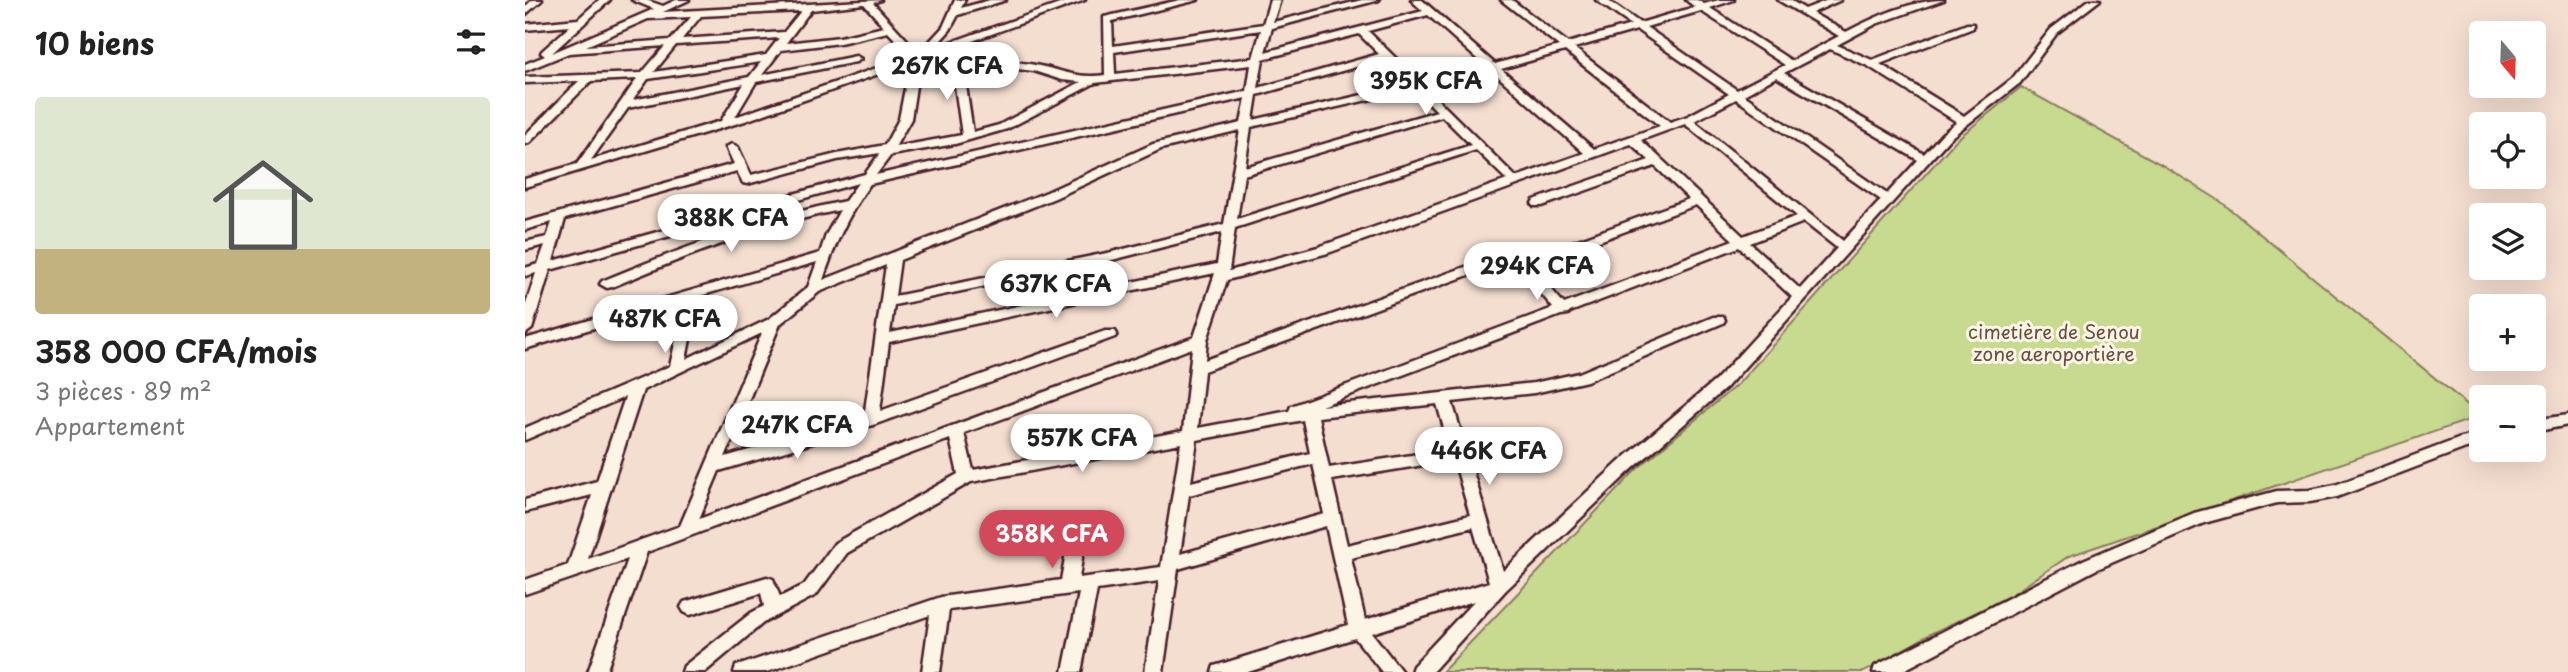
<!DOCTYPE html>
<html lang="fr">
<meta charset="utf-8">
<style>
body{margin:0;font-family:"Playpen Sans",sans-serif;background:#f2f2f2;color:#222;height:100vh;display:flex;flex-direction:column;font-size:26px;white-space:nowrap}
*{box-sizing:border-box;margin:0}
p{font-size:23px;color:#767676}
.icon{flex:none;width:38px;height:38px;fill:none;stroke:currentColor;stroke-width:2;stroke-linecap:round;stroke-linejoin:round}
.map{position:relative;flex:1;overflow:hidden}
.side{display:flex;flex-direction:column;background:#fff;width:525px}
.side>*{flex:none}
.needle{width:46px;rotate:161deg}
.tools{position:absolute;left:1944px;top:21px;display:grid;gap:14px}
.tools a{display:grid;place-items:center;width:77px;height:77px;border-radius:7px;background:#fff;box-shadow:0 7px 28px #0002;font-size:35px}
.price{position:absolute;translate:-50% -60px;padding:0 16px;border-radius:24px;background:#fff;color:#222;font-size:23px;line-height:46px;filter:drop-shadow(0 2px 4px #0008)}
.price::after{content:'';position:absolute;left:50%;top:42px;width:21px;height:16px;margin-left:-10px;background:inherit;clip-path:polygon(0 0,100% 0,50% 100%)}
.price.on{background:#d1495b;color:#fff}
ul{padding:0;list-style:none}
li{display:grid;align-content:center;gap:14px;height:371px;padding:0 35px}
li+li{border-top:2px solid #e0e0e0}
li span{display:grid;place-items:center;height:217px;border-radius:7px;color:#555}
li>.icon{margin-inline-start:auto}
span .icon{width:126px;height:126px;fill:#fffc;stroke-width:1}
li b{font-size:30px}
h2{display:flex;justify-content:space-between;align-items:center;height:84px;padding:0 35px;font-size:30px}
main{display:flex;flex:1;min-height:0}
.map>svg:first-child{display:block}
.green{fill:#c7da8f;stroke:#887c5d;stroke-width:2}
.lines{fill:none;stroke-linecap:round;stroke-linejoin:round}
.minor-casing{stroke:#4a1f2b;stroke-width:5}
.minor{fill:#fcf5e5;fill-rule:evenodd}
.labels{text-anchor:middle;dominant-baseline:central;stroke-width:6;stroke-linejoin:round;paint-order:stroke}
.park-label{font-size:19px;fill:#694e44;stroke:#fcf5e5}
</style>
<main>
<section class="side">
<h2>10 biens<svg class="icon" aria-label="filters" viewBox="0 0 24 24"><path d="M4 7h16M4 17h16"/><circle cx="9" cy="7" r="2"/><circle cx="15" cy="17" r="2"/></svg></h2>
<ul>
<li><span style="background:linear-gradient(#dfe7d0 70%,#c2b280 0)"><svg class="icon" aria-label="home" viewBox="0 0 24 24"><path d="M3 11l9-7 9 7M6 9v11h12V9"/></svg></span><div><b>358 000 CFA/mois</b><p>3 pièces · 89 m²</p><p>Appartement</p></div></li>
</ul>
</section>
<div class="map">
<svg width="2043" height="672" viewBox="0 0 2043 672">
<rect width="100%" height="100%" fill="#f4ded0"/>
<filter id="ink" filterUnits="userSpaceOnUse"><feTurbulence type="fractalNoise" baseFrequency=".0143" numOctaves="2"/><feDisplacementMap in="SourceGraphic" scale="14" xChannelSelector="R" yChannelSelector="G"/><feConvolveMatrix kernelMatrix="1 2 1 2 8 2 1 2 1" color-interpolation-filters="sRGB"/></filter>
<g filter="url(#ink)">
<path class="green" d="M1496 87 1639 166 1695 201 1956 416 1544 556 1480 599 1409 632 1339 672H917L1112 469 1214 383 1431 140Z"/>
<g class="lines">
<g class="minor-casing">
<path id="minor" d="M7 0H17L0 15V7Z
M74 0H85L27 53 129 9 107 0H121L138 6 151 0H164L138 12 356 0 348 3 394 53 418 27 430 0H440L436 8 465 0H481L433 15 425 30 409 48 546 0H560L406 56C441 61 476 58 510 65 537 70 550 79 580 75L579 17 655 0H673L587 21 588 46 738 24 745 0H755L748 22 837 0H854L747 28 740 52 898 11 886 0H897L970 64 1034 46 976 0H987L1043 43 1106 25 1071 0H1082L1115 23 1170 7 1161 0H1172L1179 4 1194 0H1209L1185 8 1267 61 1314 36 1253 0H1265L1280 9 1303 0H1316L1287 13 1321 32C1350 17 1386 0 1419 0L1351 24 1312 45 1347 60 1442 24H1448V28L1355 64 1439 116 1487 79 1526 29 1564 0H1575L1532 33 1495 83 1425 138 1201 388 1105 471 980 591 907 672H886L888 666 949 601 847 633 877 672H857L830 638 723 672H687L689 666 696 664 823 625 801 526 653 569 638 672H620L634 581 572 590 556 672H538L554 593 424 610 415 672H397L405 615 242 672H209L211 666 218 664 416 597 536 580 546 525 548 520 554 518 560 520 562 525 554 578 636 567 656 443 446 482 322 553 291 595 238 623 180 672H157L159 666 226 613 239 606 236 593 165 615 159 612 156 607 159 602 242 577 248 579 255 597 279 585 310 543 433 474 425 439 122 552 81 672H63L103 559 0 594V580L43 565 67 495 0 512V500L72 481 100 397 0 440V428L145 366 154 325 151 303 0 349V339L295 253 301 235 315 210C236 226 161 256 87 287L82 288 75 284 77 281C157 248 236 218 320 201L333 183 25 270 7 329 0 334V307L11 273 0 276V268L13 264 20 245 0 250V242L22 237 27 222 0 230V222L209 164 201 147 207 144 213 147 226 175 312 154 360 145 374 119 385 63 220 121 0 187V179L52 164 112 79 66 81 4 143 0 144V135L54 81 0 83V77L117 73 140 46 44 53 0 71V64L20 56 16 53 17 51 45 26 0 30V24L53 19ZM339 4 359 27 315 37 261 43 286 10ZM276 11 259 32 157 39 176 16ZM1176 11 1260 65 1212 90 1121 27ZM903 15 961 67 895 82 843 31ZM166 17 146 40 61 46 123 19ZM736 30 728 58 590 74 589 52ZM1112 30 1204 94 1163 116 1145 122 1049 48ZM363 32 386 56 210 117 231 82 331 62 336 59 331 56 237 75 256 50 315 43ZM834 34 854 54 733 88 738 59ZM254 38 241 55 129 72 151 45ZM1305 49 1343 66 1432 122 1417 134 1399 154 1259 73ZM1040 51 1135 126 1069 149 976 69ZM859 59 885 84 728 120 732 95ZM395 60 427 65 437 135 370 147 386 119ZM236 62 224 77 108 100 123 79ZM459 65 509 71 537 80 556 82 474 125 448 132 438 66ZM726 65 722 91 351 175 366 155 430 144 482 129 570 83ZM967 71 1059 153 991 177 900 87ZM1251 77 1393 160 1362 194 1219 95ZM219 84 196 121 66 160 103 108ZM890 89 912 111 720 167 726 127ZM721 98 716 123 628 144 522 192 298 280C310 244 322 216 345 184ZM1211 99 1356 200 1318 241 1169 121ZM917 116 946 145 712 219 719 175ZM1160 124 1272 216 1218 236 1116 140ZM715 130 699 224 587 252 370 296 375 260 530 198 636 149ZM1106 144 1124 160 1009 200 1007 203 1009 206H1017L1130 166 1164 199 1001 259 995 251H985L680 360 682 340 702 280 803 253ZM951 150 982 180 793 247 704 271 710 228ZM355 153 340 174 28 261 40 219 212 171 218 183 222 184 312 160ZM1171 205 1208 240 1039 304 1007 266ZM1279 222 1312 248 1275 289 1225 243ZM697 232 692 264 365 333 369 305 587 260ZM1214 247 1267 297 1191 380 1093 463 978 571 927 402 1009 393 1062 381 1198 323 1200 320 1198 317H1188L1054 373 1009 383 796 406 1036 315 1043 314 1045 312ZM988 259 1028 308 766 406 764 411 673 428 679 371ZM292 262 283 287 244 319 161 359 168 325 164 299ZM361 265 339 417 200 457 255 324 294 292ZM690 273 669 337 174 519 194 471 351 424 590 337 592 334 590 331H580L355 411 364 342ZM237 333 155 526 63 559 118 390ZM667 348 658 431 448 470 439 433ZM912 404 925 449 804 468 793 417ZM778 420 785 453 666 482 672 440ZM929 460 945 515 822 545 807 480ZM788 464 799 514 655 554 664 495ZM948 527 964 582 840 620 826 558Z
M2043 415V425L2009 432V420Z
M1956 433V445L1941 448 1812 497 1785 502 1752 503 1679 523 1570 570 1375 672H1348L1350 666 1558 560 1669 513 1752 491 1785 490 1810 485 1933 439Z"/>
</g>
<use href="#minor" class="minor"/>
</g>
</g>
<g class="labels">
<g class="park-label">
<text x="1529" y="331">cimetière de Senou<tspan x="1529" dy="22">zone aeroportière</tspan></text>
</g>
</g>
</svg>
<div class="tools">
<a><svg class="needle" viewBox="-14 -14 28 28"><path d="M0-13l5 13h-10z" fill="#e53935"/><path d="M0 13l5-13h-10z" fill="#767676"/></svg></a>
<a><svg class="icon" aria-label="locate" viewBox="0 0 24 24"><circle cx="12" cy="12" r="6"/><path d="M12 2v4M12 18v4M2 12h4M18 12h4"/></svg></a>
<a><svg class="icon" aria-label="layers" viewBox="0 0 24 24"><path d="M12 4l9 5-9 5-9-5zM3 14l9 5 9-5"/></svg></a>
<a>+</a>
<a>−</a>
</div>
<b class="price" style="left:422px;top:102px">267K CFA</b>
<b class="price" style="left:901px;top:117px">395K CFA</b>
<b class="price" style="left:206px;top:254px">388K CFA</b>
<b class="price" style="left:1012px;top:302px">294K CFA</b>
<b class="price" style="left:531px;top:320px">637K CFA</b>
<b class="price" style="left:140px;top:355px">487K CFA</b>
<b class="price" style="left:272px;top:461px">247K CFA</b>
<b class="price" style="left:557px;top:474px">557K CFA</b>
<b class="price" style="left:964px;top:487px">446K CFA</b>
<b class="price on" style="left:527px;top:570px">358K CFA</b>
</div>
</main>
